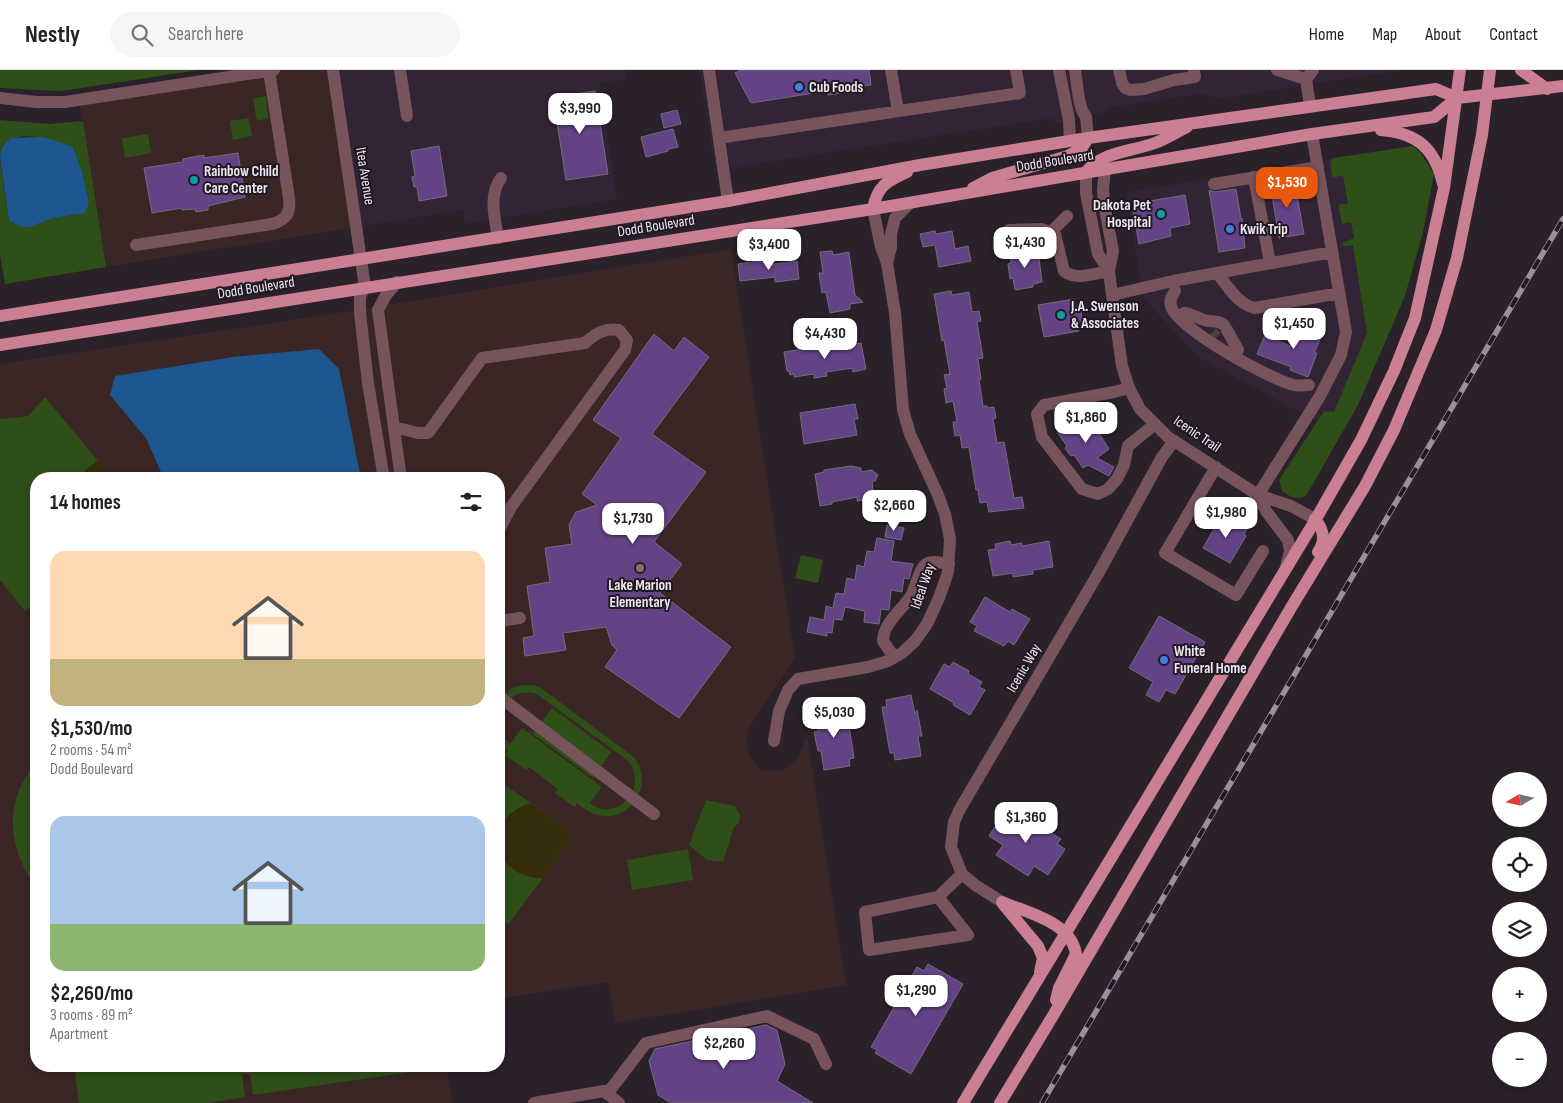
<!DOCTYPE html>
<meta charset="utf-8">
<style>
body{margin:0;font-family:"Sofia Sans Condensed",sans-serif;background:#f6f6f6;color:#222;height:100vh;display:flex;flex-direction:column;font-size:19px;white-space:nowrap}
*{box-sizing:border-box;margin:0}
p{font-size:16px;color:#767676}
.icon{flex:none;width:28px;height:28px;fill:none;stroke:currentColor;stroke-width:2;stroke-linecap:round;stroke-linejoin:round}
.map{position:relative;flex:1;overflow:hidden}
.drawer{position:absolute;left:30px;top:402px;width:475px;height:600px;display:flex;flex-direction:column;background:#fff;border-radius:20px;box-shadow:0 2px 8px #0003}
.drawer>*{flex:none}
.needle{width:32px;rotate:261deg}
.fabs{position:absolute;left:1492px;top:702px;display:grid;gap:10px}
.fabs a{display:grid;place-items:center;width:55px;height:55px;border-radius:50%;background:#fff;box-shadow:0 2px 8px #0003;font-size:25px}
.price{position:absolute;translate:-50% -42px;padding:0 11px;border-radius:10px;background:#fff;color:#222;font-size:16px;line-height:32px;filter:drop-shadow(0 1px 2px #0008)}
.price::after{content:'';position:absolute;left:50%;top:30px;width:15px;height:11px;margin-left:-8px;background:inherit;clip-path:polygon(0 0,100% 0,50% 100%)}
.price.selected{background:#ea580c;color:#fff}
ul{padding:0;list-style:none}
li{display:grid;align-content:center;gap:10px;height:265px;padding:0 20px}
li span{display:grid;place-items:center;height:155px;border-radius:15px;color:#555}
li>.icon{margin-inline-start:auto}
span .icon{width:90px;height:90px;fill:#fffc;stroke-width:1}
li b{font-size:21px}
h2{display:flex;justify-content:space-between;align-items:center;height:60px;padding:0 20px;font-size:21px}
header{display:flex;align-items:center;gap:30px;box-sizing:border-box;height:70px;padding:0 25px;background:#fff;border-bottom:1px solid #e0e0e0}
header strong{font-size:24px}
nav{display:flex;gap:28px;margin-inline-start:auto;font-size:18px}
.search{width:350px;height:45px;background:#f6f6f6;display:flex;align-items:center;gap:12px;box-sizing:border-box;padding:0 18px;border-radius:28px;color:#767676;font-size:19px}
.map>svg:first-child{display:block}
.built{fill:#322434}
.education{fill:#3a2625}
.green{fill:#2f4f19}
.sand{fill:#342c0a}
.water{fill:#1e578f}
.building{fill:#634385;stroke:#736d7b}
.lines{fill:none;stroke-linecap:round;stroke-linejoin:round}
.minor-tunnel{stroke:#473f48;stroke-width:12;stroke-dasharray:12 6;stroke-linecap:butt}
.minor{stroke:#77535c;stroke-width:12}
.major{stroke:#ca8092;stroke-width:12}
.rail-casing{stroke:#9a929b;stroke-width:5.5}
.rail{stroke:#201822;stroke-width:4;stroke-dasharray:11;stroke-linecap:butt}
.shop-dot{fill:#3f7fe0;stroke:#201822;stroke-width:2}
.culture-dot{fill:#0f9aa8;stroke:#201822;stroke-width:2}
.education-dot{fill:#8d6e63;stroke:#201822;stroke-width:2}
.labels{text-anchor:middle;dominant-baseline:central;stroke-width:4;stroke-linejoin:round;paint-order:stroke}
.poi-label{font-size:15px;font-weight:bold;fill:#eee7ef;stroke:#201822;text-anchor:start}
.street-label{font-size:15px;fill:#eee7ef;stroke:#201822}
</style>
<header>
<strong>Nestly</strong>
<div class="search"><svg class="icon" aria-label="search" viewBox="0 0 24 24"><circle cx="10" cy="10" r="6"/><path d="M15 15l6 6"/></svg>Search here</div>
<nav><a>Home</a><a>Map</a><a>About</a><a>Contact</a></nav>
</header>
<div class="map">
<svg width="1563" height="1033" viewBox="0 0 1563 1033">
<rect width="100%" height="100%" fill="#2a212b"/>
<path class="built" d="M333 0H626L627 9 599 13 617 129 465 154 463 140 357 157Z
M699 0H1402L1223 28 1198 24 1186 26 1106 38 1105 42 1057 53 1052 48 754 94 716 102Z
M1348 87 1373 263 1333 360 1198 287 1144 229 1126 122Z"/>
<path class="education" d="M274 0H333L357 157 106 197 79 30Z
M731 179 795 588 751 654 746 670 750 687 762 701H780L797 690 807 665 846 915 615 953 608 912 499 929V409H36V996H447L453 1033H0V294L325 245Z"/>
<path class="green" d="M0 0H198L62 21 0 18Z
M266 26 268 48 257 51 253 28Z
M249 48 252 66 233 70 230 51Z
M0 50 49 54 83 51 106 197 5 214 0 185V90L9 151 30 157 53 148 84 143 89 133 82 101 73 77C59 72 29 62 15 68 10 70 6 74 2 77L0 87Z
M148 64 151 83 125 88 122 68Z
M1413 76 1419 81 1434 104 1423 162 1405 226 1358 335 1306 426C1295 430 1291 427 1282 421L1279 410 1324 341 1334 342 1367 263 1353 175 1344 176 1342 173 1354 168 1351 152 1342 154 1338 135 1348 133 1343 106 1332 107 1330 90 1333 88Z
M45 327 113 409H36V531L25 541 0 510V349L28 346Z
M801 485 823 490 818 513 795 508Z
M524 615H534L541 618 635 688C654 714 631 754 597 745 590 743 583 738 577 733L575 737 555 723 558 719 529 697 526 700 505 685 508 681 499 673V652L503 666 510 674 522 658 602 717 590 733C616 754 651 716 627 690L537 624C518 618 501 631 499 650V629L514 617Z
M552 638 611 682 593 708 533 664Z
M36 693V815C30 809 25 801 22 793 6 758 11 722 36 693Z
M499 711 569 759 571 770 508 855 499 847Z
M706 730 735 736 740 745 739 753 734 757 723 792 707 790 689 775Z
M688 779 693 810 632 820 627 790Z
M74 996H453L253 1025 250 1004H242L245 1027 208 1033H79Z"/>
<path class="sand" d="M98 390 113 409H75Z
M530 733 569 759 571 770 543 808C492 809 481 749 530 733Z"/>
<path class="water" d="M40 67 51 69 73 77 82 101 89 133 85 143 53 148 30 157H23L9 151 0 87 2 77 11 68Z
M319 279 339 299 361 409H164L146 368 110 325 115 306 233 287Z"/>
<path class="building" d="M741 0H869L871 15 847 18 848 22 828 25 827 21 751 33 735 3Z
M595 21 608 104 566 110 553 27Z
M677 40 681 54 664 58 661 44Z
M673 59 678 77 668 79V81L646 87 641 67Z
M439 76 447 126 419 131 417 117H414L412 107 415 106 411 81Z
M238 83 245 127 208 136V140L196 142 195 139 182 140V138L152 143 144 98 183 92V89L204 85V88Z
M1294 109 1304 164 1279 168 1270 113Z
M1236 119 1241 149 1242 148 1245 178 1219 182 1209 120 1215 122Z
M1185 125 1190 154 1170 158 1171 166 1139 174 1132 134Z
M935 161 936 164 952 161 955 179 968 176 971 191 939 197 935 175 923 177 920 164Z
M1028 180V182L1038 180 1042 212 1033 214V217L1015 220 1013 208 1010 209 1008 194 1011 193 1010 182Z
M832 181 833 185 849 182 855 225 863 232 850 234V239L830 243 826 222 822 223 819 203H823L820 182Z
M767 190 768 195 797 191 799 209 775 212V207L740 211 738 194Z
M951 221 952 225 969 222 972 242 979 241 981 251 977 252 983 288 978 289 981 309H979L983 336H987V338L994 337 996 348 993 349 997 373 1004 372 1014 428 1022 427 1024 438 989 442 987 432 980 433 978 420H976L969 377 962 378 960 365 955 366 953 352H957L953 331 946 333 944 319 947 318 944 305 950 304 944 270 942 271 934 224Z
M1074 229 1076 239 1080 238 1083 251 1078 252 1079 261 1044 267 1038 235Z
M1299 253 1323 263 1314 283H1317L1308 307 1290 300 1291 297 1257 284 1265 265 1290 276Z
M654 264 674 281 684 267 709 287 652 364 706 402 654 472 682 494 660 523 731 577 679 648 605 597 617 580 612 575 606 557 563 563 566 580 525 586 523 568 534 566 527 516 550 512 545 478 572 474 569 455 572 449 576 442 597 435 582 424 621 368 593 350Z
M842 273V277L861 273 866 299 853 302 852 298 826 302 827 306 814 308V304L794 307V304L790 305 789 301H787L784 282Z
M855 334 858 349H854L857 365 804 374 800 343Z
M1083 344 1089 353 1092 352 1109 379 1097 388 1114 397 1109 406 1088 395 1083 398 1074 385 1071 386 1065 378 1067 376 1057 362Z
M851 396 861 398V402L872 400 878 405 875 411 872 412 874 428 857 431V427L832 432V434L820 436 815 404 824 402V400Z
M1224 446 1247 459 1244 465 1246 466 1230 493 1203 478 1219 450 1221 452Z
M887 455 904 458 901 470 885 467Z
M877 468 894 471 891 491 913 494 909 509 904 508 902 522 891 520 889 540 881 539 879 554 864 552 865 541 845 537 842 550 834 549 832 563 827 562V566L807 562 810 547 824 550 826 536 833 538 836 523 844 524 847 508 855 510 857 495 864 497 867 481 874 482Z
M1010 471 1011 475 1022 473V476L1049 471 1053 497 1033 500V504L1013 507V503L993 506 988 480 996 479 995 474Z
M985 527 1010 542 1012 539 1030 549 1014 575 1008 571 1004 576 974 561 977 556 970 552Z
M1159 546 1205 572 1175 624 1166 620 1159 632 1146 625 1153 612 1129 598Z
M953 592 969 601 968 604 982 612 979 617 985 620 970 645 953 635 954 633 930 619 944 594 950 597Z
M911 625 915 644 917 640 922 666H918L921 686 895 690 894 683H890L882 637H887L886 630Z
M841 637V644L847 643 854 688 849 689 850 696 824 700 821 681H818L814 662 818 661 815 642Z
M1015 740 1061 769 1057 774 1065 779 1048 805 1034 796 1028 806 996 785 1003 775 989 766 1005 741 1012 745Z
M928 894 963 914 911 1004 875 983 877 980 871 977 917 897 924 901Z
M766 955 777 960 785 994 777 1011 813 1033H671L658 1025 649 991 655 979Z"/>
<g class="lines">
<path class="minor-tunnel" d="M1212 263 1217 267"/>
<path class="minor" d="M333 0 365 217 360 226V243L368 313 384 409
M400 0 407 46
M709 0 728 131
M891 0 898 41
M1059 0 1069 50 1070 71
M1075 0 1079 29 1082 40 1086 47 1088 68
M1119 0 1122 13 1125 18 1130 20 1144 19 1174 10 1195 7 1194 0
M1277 0 1306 9
M0 28 36 32H65L274 0
M1310 36 1306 9 1313 0
M719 68 1020 23 1016 0
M1105 99 1103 119 1104 134 1113 181 1109 201 1112 225 1122 296 1129 318 1140 339 1168 367 1258 425 1291 436 1315 449
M1086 102V123L1098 184 1109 201
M1254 107 1270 193
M1214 114 1318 97
M1009 160 1042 159 1055 164 1064 201C1075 211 1096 203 1109 201
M1051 162 1067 146
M498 168C495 148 488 126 501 108
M136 175 272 154C286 150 291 143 289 128L269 1
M887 193 891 177V164L895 148 910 133
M1217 203C1227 215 1238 235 1255 238L1339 223
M397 212 386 225 378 240 400 402V409
M1175 221C1172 226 1169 230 1171 236 1176 258 1271 310 1294 315 1298 316 1304 315 1309 315
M1112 225 1173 211 1332 182
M1184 243C1191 244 1196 247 1204 250 1211 253 1217 249 1224 255
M1227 260 1238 280
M1129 318 1114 322 1044 335 1037 344 1042 367 1082 419 1098 424 1108 419 1117 409 1124 395 1128 376 1155 354
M394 357 418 363H428L482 288 585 273C596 263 604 258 619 260L627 270 625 280 511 437 499 460
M1216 397 1165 483 1236 525 1263 481
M1258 425 1320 326 1341 285 1346 262 1312 64
M1258 425 1266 441 1288 470 1290 481 1286 497
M499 551 520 548
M894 587 883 571C883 553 902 540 911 526 915 518 920 498 926 494 932 490 941 493 949 494
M499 628H501L654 744
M774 671 779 641 788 620 798 609 868 597 888 591 902 583 915 571 927 554 939 528 948 502 950 469 945 444 938 425 910 364 903 340 895 243 887 193 881 177 873 139
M938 827 968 865 869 880 865 842 938 827 962 804
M1002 832 975 815 962 804 951 777 954 752 960 739 1099 502 1162 387 1174 371
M607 1024 646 973 767 946 814 969 826 994
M534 1033 604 1021 619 1033"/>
<path class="major" d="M1521 0 1547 19
M1381 60C1417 63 1435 78 1443 114
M1086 102C1103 81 1131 82 1155 73 1166 69 1176 62 1187 57
M973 118 992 108 1068 86 1082 78 1088 68
M873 139C877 116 887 111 907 102
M0 246 728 131 920 95 1088 68 1436 19 1457 28 1563 16
M0 275 873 139 1312 64 1434 47 1457 28
M1315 449C1324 460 1326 470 1318 482
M1002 832C1028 843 1071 852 1076 884L1059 918 1056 930
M1003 834 1038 876 1043 888 1040 902
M963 1033 1313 454 1361 370 1394 301 1415 248 1444 118 1460 0
M1000 1033 1051 949 1292 536 1365 416 1394 360 1436 260 1457 188 1482 65 1490 0"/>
<g class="rail-casing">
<path id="rail" d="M1042 1033 1563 149"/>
</g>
<use href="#rail" class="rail"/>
</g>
<g class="shop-dot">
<circle cx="799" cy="17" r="5"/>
<circle cx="1230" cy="159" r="5"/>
<circle cx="1164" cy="590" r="5"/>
</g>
<g class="culture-dot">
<circle cx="194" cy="110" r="5"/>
<circle cx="1161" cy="144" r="5"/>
<circle cx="1061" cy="245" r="5"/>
</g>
<circle class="education-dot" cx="640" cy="498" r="5"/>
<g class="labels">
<g class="poi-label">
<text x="809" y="17">Cub Foods</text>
<text x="204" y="101">Rainbow Child<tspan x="204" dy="17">Care Center</tspan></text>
<text x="1151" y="135" text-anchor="end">Dakota Pet<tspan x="1151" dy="17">Hospital</tspan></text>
<text x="1240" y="159">Kwik Trip</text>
<text x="1071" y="236">J.A. Swenson<tspan x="1071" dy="17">&amp; Associates</tspan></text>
<text x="640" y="515" text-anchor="middle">Lake Marion<tspan x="640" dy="17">Elementary</tspan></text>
<text x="1174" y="581">White<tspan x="1174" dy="17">Funeral Home</tspan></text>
</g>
<g class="street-label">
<text transform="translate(1055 91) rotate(-9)">Dodd Boulevard</text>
<text transform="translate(365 106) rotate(81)">Itea Avenue</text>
<text transform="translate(656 156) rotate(-9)">Dodd Boulevard</text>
<text transform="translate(256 218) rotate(-9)">Dodd Boulevard</text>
<text transform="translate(1197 364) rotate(34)">Icenic Trail</text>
<text transform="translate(923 516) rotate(-71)">Ideal Way</text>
<text transform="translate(1024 598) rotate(-60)">Icenic Way</text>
</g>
</g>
</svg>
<div class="fabs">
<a><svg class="needle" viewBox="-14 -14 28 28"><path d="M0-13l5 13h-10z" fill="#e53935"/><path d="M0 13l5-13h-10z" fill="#767676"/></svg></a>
<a><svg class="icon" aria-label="locate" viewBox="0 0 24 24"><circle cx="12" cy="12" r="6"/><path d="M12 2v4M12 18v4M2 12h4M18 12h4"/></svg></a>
<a><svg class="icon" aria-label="layers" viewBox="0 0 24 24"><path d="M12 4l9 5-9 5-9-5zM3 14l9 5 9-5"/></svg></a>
<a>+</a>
<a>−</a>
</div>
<b class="price" style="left:580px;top:65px">$3,990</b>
<b class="price selected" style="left:1287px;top:139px">$1,530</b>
<b class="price" style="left:1025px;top:199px">$1,430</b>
<b class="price" style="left:769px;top:201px">$3,400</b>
<b class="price" style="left:1294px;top:280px">$1,450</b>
<b class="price" style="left:825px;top:290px">$4,430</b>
<b class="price" style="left:1086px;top:374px">$1,860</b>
<b class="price" style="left:894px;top:462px">$2,660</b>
<b class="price" style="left:1226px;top:469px">$1,980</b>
<b class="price" style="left:633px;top:475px">$1,730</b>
<b class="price" style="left:834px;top:669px">$5,030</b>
<b class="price" style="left:1026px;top:774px">$1,360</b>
<b class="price" style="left:916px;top:947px">$1,290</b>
<b class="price" style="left:724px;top:1000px">$2,260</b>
<section class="drawer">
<h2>14 homes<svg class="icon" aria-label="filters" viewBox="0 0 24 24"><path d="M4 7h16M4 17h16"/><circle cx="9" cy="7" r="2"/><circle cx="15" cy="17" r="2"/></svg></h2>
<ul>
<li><span style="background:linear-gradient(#ffd9b3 70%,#c2b280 0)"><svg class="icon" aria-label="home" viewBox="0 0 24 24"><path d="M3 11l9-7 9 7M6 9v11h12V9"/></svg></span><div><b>$1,530/mo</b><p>2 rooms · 54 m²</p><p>Dodd Boulevard</p></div></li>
<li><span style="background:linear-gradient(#a9c7e8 70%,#8fb573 0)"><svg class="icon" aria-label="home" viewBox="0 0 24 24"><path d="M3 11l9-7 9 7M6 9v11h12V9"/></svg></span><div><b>$2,260/mo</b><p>3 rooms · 89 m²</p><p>Apartment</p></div></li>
</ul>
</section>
</div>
